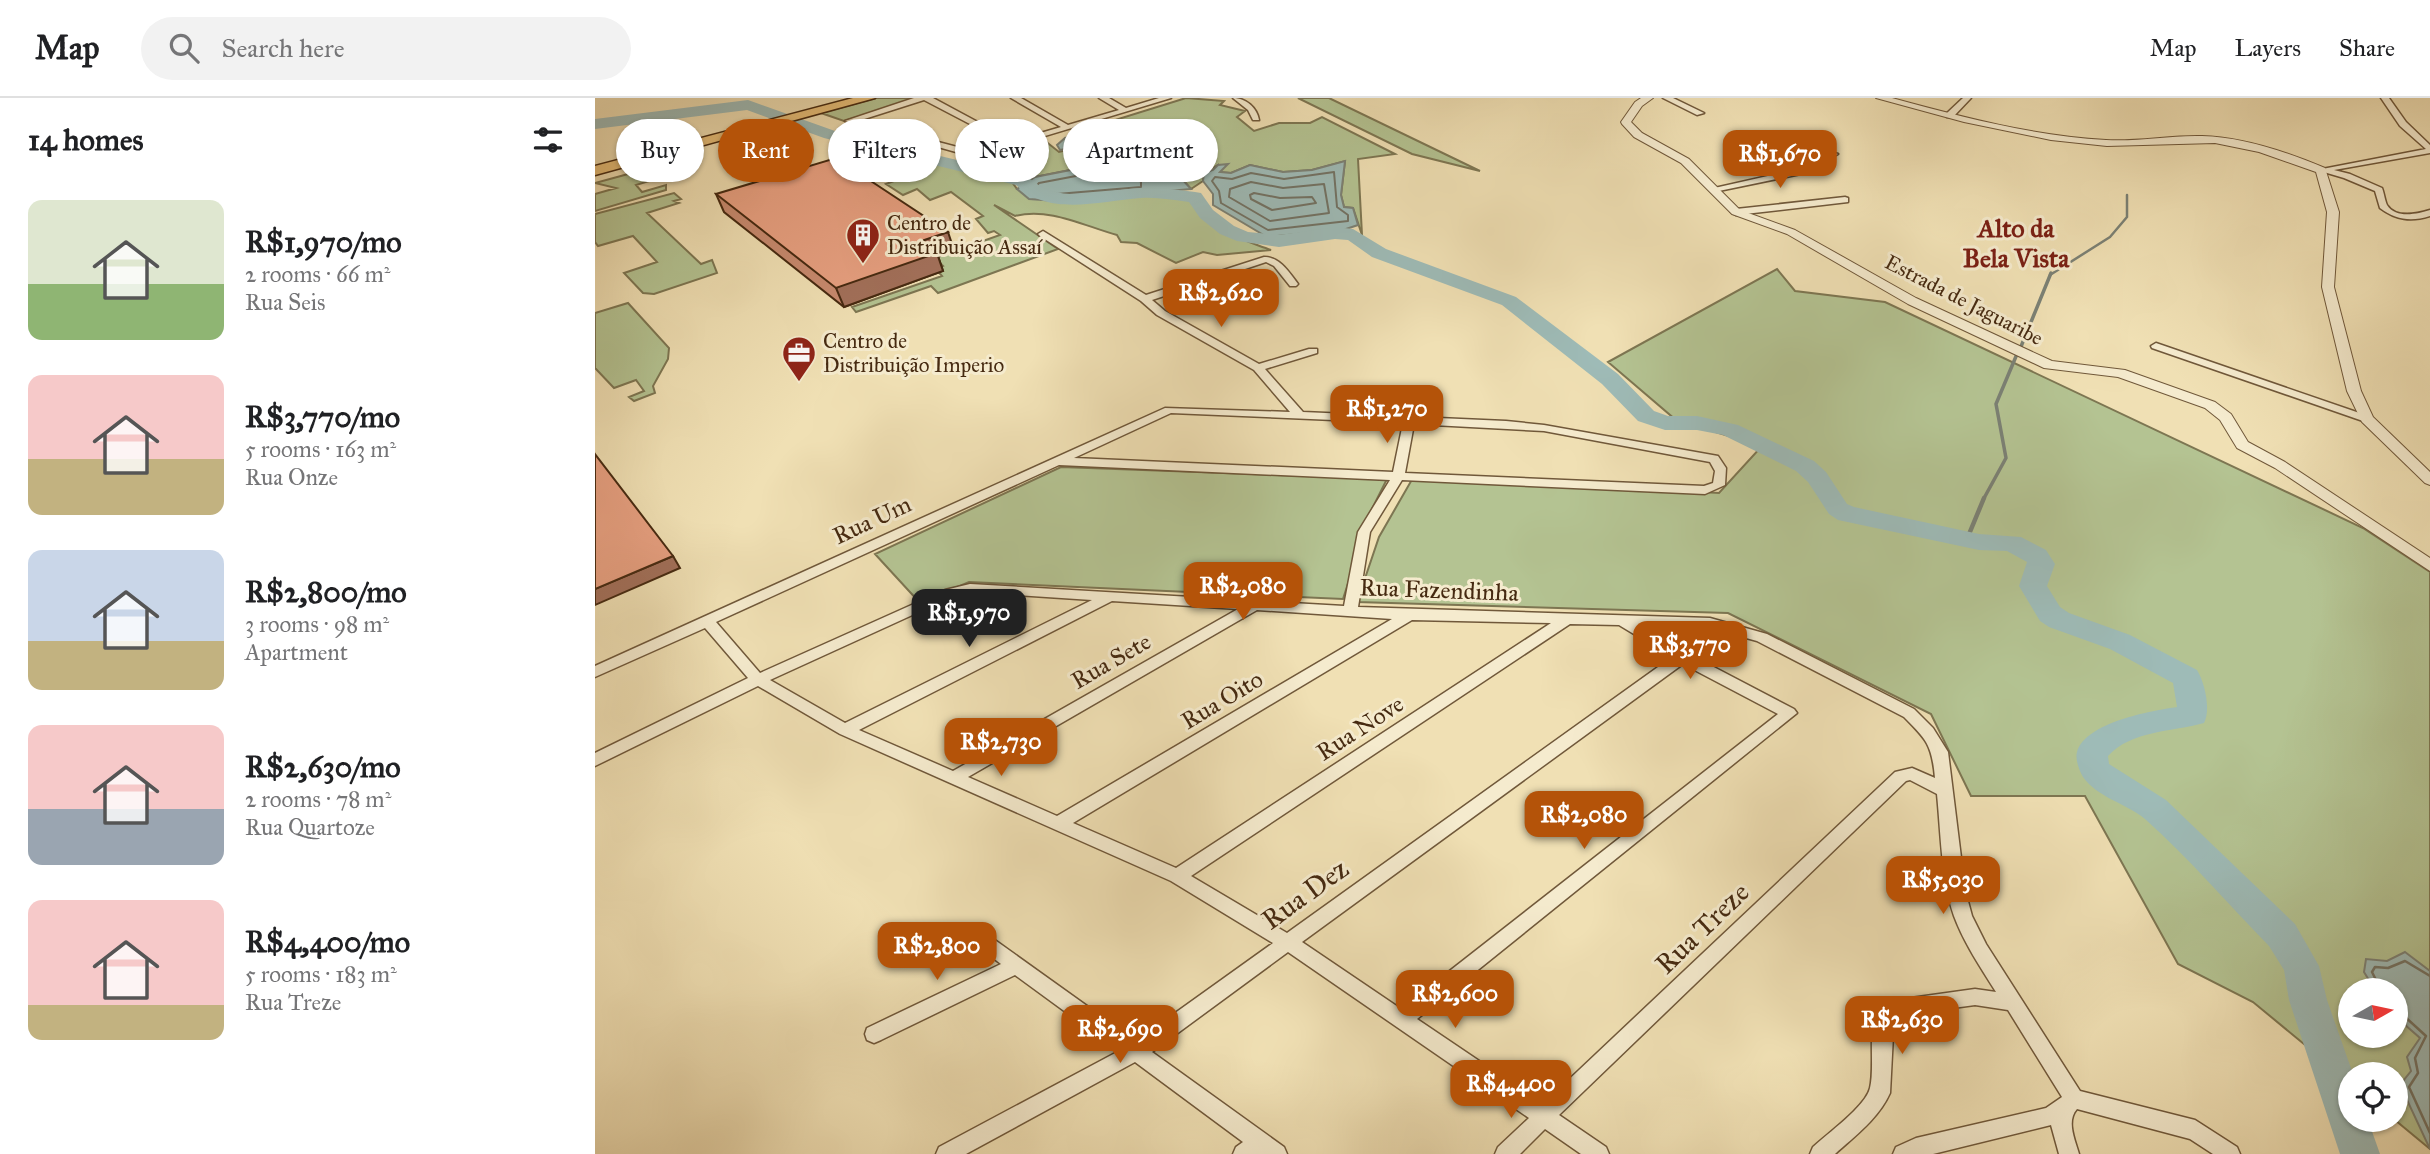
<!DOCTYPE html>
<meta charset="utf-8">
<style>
body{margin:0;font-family:"IM FELL Great Primer",serif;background:#f2f2f2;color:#202124;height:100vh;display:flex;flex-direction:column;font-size:26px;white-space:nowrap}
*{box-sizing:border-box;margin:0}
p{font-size:23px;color:#757577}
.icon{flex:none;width:38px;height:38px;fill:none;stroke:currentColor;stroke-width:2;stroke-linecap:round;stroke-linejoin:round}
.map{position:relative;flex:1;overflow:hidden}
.panel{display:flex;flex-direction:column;background:#fff;width:595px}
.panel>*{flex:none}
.hud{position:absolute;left:21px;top:21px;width:665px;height:63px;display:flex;gap:14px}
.needle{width:46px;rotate:81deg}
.tools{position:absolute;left:1743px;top:880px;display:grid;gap:14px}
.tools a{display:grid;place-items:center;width:70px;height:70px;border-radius:50%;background:#fff;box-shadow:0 2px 5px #0004;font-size:35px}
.price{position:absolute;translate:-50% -60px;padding:0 16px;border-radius:14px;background:#b45309;color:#fff;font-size:23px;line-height:46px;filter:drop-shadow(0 2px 4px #0008)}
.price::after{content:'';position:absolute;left:50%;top:42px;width:21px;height:16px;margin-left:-10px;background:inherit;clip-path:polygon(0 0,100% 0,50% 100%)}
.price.current{background:#222;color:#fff}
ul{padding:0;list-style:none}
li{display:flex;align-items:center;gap:21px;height:175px;padding:0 28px}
li span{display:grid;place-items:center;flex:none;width:196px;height:140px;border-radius:14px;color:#555}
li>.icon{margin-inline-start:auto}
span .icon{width:84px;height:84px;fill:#fffc;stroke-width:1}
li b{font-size:30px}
h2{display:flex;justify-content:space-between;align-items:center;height:84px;padding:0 28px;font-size:30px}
.tag{padding:0 24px;border-radius:32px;background:#fff;box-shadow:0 2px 5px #0004;font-size:24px;line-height:63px}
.tag.current{background:#b45309;color:#fff}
header{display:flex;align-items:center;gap:42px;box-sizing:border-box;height:98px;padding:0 35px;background:#fff;border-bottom:2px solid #e0e0e0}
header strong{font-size:33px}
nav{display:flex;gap:38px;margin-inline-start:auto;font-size:24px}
.search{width:490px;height:63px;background:#f2f2f2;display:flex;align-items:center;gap:18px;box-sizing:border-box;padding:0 24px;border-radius:38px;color:#757577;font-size:26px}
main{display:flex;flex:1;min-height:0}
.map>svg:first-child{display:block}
.green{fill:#b4c392;stroke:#7d7652;stroke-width:2;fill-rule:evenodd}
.water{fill:#9ebbb7;stroke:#7b8175;stroke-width:2}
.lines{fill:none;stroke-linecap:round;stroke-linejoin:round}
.shore-far1{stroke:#727264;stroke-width:2}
.shore{stroke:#727264;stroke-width:2.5}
.stream-far2{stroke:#7b8175;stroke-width:2.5}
.stream-far1{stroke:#7b8175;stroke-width:3.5}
.stream{stroke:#7b8175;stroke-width:4.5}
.river{fill:#9ebbb7;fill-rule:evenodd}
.minor-casing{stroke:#70583a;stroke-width:3}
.tertiary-casing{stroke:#70583a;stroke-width:2}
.trunk-casing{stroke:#462a11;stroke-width:3}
.minor{fill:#f5ebce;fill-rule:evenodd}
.tertiary{fill:#f5ebce;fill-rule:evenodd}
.trunk{fill:#e8c07a;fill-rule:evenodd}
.wall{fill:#c78a6f;stroke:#462a11;stroke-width:2}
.shaded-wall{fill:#a2705a;stroke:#462a11;stroke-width:2}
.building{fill:#e7a081;stroke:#462a11;stroke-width:2}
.labels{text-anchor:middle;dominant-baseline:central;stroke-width:6;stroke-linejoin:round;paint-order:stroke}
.far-poi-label{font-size:21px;fill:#462a11;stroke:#f5ebce;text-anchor:start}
.far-street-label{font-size:21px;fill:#462a11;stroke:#f5ebce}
.street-label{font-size:24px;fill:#462a11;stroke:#f5ebce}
.far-district-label{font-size:26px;font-weight:bold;fill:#7a1f14;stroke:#f5ebce}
.near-street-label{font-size:28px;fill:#462a11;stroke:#f5ebce}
</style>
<header>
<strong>Map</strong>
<div class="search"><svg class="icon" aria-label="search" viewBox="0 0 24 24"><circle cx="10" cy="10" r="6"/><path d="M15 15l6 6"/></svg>Search here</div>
<nav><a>Map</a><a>Layers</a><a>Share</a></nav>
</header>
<main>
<section class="panel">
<h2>14 homes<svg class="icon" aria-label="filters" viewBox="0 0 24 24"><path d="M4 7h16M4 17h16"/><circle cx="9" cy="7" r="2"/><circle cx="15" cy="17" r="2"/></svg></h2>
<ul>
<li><span style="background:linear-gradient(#dfe7d0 60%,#8fb573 0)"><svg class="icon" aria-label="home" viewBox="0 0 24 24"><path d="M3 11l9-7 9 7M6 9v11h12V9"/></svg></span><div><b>R$1,970/mo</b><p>2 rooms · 66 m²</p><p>Rua Seis</p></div></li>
<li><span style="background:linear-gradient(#f6c9c9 60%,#c2b280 0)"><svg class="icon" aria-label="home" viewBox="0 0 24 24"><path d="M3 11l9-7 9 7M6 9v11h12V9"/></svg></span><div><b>R$3,770/mo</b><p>5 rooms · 163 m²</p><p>Rua Onze</p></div></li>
<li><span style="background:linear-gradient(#c9d6e8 65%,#c2b280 0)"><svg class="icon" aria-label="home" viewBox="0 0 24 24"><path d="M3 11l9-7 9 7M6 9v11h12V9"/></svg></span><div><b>R$2,800/mo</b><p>3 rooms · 98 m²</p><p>Apartment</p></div></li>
<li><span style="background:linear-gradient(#f6c9c9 60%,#9aa5b1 0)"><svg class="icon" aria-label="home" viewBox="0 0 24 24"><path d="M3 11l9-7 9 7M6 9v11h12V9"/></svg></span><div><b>R$2,630/mo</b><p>2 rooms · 78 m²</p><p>Rua Quartoze</p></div></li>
<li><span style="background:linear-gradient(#f6c9c9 75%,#c2b280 0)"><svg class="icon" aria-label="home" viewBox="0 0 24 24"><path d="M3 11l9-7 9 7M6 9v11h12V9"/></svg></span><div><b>R$4,400/mo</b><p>5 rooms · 183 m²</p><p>Rua Treze</p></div></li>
</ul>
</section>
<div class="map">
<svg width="1835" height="1056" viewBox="0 0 1835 1056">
<rect width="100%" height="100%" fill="#f0e0b4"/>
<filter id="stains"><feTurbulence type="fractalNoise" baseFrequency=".00286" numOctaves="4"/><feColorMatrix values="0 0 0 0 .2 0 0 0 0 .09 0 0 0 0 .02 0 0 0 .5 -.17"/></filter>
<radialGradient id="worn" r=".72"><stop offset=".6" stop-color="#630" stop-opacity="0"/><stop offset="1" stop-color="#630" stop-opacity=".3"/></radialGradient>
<path class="green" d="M281 0H336L249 23 226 15Z
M591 0 629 3 625 7 650 13 642 19 659 33 684 25H715L727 19 800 56 763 61 767 137 758 110 749 109 746 97 750 63 717 72 688 74 655 67 636 75 623 74V67L609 75 608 83 596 91 578 71 549 78 534 71 531 61 440 79 428 86 381 70 397 64 394 59 449 42 464 54 531 38 535 33 527 31 528 27 520 22Z
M703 0H734L885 73 817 56Z
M299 55 417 84 422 91 592 98C614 133 638 138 676 152L622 157 608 154 581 165 542 145 526 144 522 137C489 128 454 109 420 118L399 107 463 151 343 195 336 188 261 214 257 209 347 178 341 171 348 168 340 160 405 137 399 133 393 135 381 121 388 118 356 94 335 102 322 91 308 97 291 86 299 83 285 74 277 77 272 74 300 65 287 56Z
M59 69 67 79 41 87 47 94 71 87V92L0 113V96L21 90 0 85Z
M79 95 86 101 79 103 84 105 52 115 106 166 117 162 122 175 59 196 48 195 29 175 62 164 38 138 3 148 0 144V116Z
M1182 171 1200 193 1290 204 1768 430 1835 474V1051L1800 1022 1801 976H1755V984L1658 904 1583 866 1490 698H1376L1336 616 1133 515 762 504 784 439 819 378 1124 395 1167 348 1081 322 1013 264ZM1755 892H1801V938H1755Z
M33 205 74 250 73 261 58 288 60 295 39 303 34 299 49 293 41 282 19 290 0 270V215Z
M466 369 792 381 777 411 748 501 374 484 325 505 280 456Z"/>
<path class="water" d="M528 27V31L535 33C521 49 485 48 465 52L462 47 470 40Z
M532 61 534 71 549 78 578 71 596 91 462 103 434 101 422 91 440 79Z
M750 63 746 97 749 109 758 110 763 127 751 131 672 139 618 107V96L608 83 609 75 618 72 623 67 633 66 625 74 636 75 655 67 688 74 717 72Z
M1810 854 1835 873V1051L1805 987 1816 973 1812 959 1825 940 1801 919V892H1780L1769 874 1771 861 1792 863Z"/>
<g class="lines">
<path class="shore-far1" d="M523 70 546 84V89L462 96 438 92 444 85Z
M739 74 742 109 753 117V123L673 132 626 105 624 93 617 83 620 79 637 81 656 75 689 81Z
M656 84 688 90 729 86 734 115 675 123 634 99 635 91Z
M659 95 685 100 717 99 721 105 677 112 656 101 655 97Z"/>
<path class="shore" d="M1786 892 1777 874 1780 869 1793 870 1810 863 1835 878
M1801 915 1808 917 1831 938 1820 960 1823 975 1814 989 1835 1035"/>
<path class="stream-far2" d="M1455 177 1515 139 1532 119V97"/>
<path class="stream-far1" d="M1425 251 1456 175
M1388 402 1411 360 1401 306 1422 256"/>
<path class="stream" d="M1372 441 1389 400"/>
<path class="river" d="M153 2 240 33 433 79C463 108 507 92 545 90 563 89 582 92 600 94L606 95 618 112 639 128 653 134 684 137 740 129 758 131 791 151 921 199 1023 276 1059 313 1073 318H1102L1143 327 1219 363 1231 374 1252 406 1259 409 1384 436 1426 439 1451 452 1460 466 1452 488 1465 509 1474 515 1535 537 1602 572C1610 585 1616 612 1609 625 1577 634 1537 632 1513 658L1514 666 1571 702 1700 826 1724 868 1732 902 1758 976 1755 1022H1773L1785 1056H1745L1694 902 1689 872 1674 848C1633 806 1594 760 1550 721 1531 705 1503 700 1488 679 1484 672 1480 661 1482 654 1491 624 1556 613 1582 609L1578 585 1515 551 1454 529 1445 523 1424 488 1432 464 1412 453 1384 452 1243 422 1234 416 1213 384 1201 373 1128 337 1102 332H1070L1043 323 1007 286 907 207 777 159 753 142 740 141 684 149 642 143 625 136 605 120 594 104C578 102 562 99 546 100 504 103 454 119 421 87L229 40 152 12 0 31V21Z"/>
<g class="minor-casing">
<path id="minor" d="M319 0H338L418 43 466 29 416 0H426L473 27 524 12 504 0H514L531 10 564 0H576L417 48 329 2 263 23 389 56 390 58 386 61 250 23Z
M638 0C651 0 662 10 664 22H658L653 12Z
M1068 0H1078L1109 15 1102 17Z
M1368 0H1376L1358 19H1352V15Z
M1786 0H1794L1811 24 1835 47V55L1739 72 1755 76 1787 90C1789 95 1790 103 1792 107 1801 121 1822 116 1835 112V118C1816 124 1801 122 1785 110L1780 93 1749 80 1722 72 1831 51 1805 28Z
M1236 54 1243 56 1206 76 1119 94 1115 91 1200 72Z
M1250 99 1253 100V104L1141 117 1136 114 1141 111Z
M448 133 551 197 669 159C685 159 694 174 703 186L701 188H695L679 168 671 164 557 202 570 213 664 266 714 251H722V255L670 271 708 314 911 323 949 327 1123 358 1131 370 1130 387 1110 396 807 382 775 434 763 509 1115 520 1172 536 1319 611 1338 630 1353 654 1370 792 1377 818 1391 846 1485 993 1600 1022 1642 1049 1645 1056H1618L1595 1041 1482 1011C1471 1023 1480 1042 1484 1056H1464L1456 1027 1338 1056H1298L1301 1049 1321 1040 1451 1010 1467 999 1413 912 1380 907 1299 918 1295 995C1284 1020 1260 1038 1240 1056H1215L1218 1049C1232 1036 1271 1008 1275 990 1281 966 1270 921 1287 904L1380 891 1401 894C1386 870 1369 845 1359 818 1346 780 1346 735 1342 696L1315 682 1311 683 964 1017 1011 1049 1014 1056H986L950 1031 925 1056H900L903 1049 934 1020 693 854 557 954 689 1049 692 1056H638L641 1049 648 1044 540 964 371 1056H341L344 1049 524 953 420 877 286 942 279 945 272 942 270 936 272 930 406 866 385 850 382 845 385 840 391 837 397 840 541 943 678 845 576 783 245 636 163 588 0 668V655L153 580 110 530 0 579V568L570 310 695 314 659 272 562 217 546 203 445 138 443 136ZM576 315 808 325 798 374 479 360ZM819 326 949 333 1115 364 1120 373 1118 385 1109 388 810 375ZM464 367 795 382 763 434 749 508 375 486 350 492 165 575 121 524ZM375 494 497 502 250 625 175 582 359 498ZM517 503 643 511 358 673 264 632ZM662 512 797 521 462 718 373 679ZM817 522 956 525 581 770 478 725ZM975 526 1024 527 1077 559 692 835 596 778ZM1046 528 1115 530 1162 543 1309 619C1332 642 1337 647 1340 680L1317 670 1300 674 948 1006 822 921 1202 615 1199 611 1092 555ZM1088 566 1183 616 806 911 707 844Z
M1561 245 1776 319 1778 321 1772 324 1768 323 1557 250 1556 248Z"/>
</g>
<g class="tertiary-casing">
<path id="tertiary" d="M1046 0H1058L1047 8 1036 24 1047 35 1094 61 1145 112 1200 132 1321 200 1457 263 1530 272 1620 304 1636 316 1653 344 1690 364 1835 460V473L1680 370 1642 350 1625 322 1610 310 1523 279 1449 270 1313 206 1192 136 1137 116 1086 65 1039 39 1027 26 1026 24 1040 4Z
M1281 0H1297C1367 19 1439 38 1511 42 1543 44 1575 37 1607 38 1648 39 1692 54 1730 70L1744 114 1739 189 1766 293 1778 319 1835 374V387L1830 385 1767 324 1752 293 1727 189 1732 114 1721 74 1664 54 1620 45 1512 48 1456 42 1369 24Z"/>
</g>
<g class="trunk-casing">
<path id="trunk" d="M258 0H280L0 77V68Z"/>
</g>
<use href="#minor" class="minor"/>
<use href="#tertiary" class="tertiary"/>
<use href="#trunk" class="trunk"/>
</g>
<path class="wall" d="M121 96 359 152 343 158 348 173 249 209 129 114Z"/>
<path class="shaded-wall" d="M353 134 359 152 343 158 348 173 249 209 241 190 326 143Z
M78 458 85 470 0 507V491Z"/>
<path class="building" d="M241 60 353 134 326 143 342 155 241 190 121 96Z
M0 356 78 458 0 491Z"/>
<defs>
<g id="building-pin" transform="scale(1.75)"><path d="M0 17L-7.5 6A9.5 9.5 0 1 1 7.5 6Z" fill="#8f2418" stroke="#f5ebce"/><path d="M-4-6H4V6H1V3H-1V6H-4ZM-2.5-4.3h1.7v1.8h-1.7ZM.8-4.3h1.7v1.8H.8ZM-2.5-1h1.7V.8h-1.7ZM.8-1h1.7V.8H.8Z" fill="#fff"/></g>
<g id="office-pin" transform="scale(1.75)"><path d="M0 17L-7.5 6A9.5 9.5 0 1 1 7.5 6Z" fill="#8f2418" stroke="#f5ebce"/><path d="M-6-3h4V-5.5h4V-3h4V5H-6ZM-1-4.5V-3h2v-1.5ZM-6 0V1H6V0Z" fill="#fff"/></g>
</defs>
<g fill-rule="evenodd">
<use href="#building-pin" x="268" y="137"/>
<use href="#office-pin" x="204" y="255"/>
</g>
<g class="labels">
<g class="far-poi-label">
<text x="292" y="125">Centro de<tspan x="292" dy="24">Distribuição Assaí</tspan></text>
<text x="228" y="243">Centro de<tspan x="228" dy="24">Distribuição Imperio</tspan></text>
</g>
<g class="far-street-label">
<text transform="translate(1369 202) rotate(27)">Estrada de Jaguaribe</text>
</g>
<g class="street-label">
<text transform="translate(277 422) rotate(-25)">Rua Um</text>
<text transform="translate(844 492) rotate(2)">Rua Fazendinha</text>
<text transform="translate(516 563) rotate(-30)">Rua Sete</text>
<text transform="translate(627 602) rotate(-31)">Rua Oito</text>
<text transform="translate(765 630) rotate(-33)">Rua Nove</text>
</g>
<g class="far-district-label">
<text x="1421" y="130">Alto da<tspan x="1421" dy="30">Bela Vista</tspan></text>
</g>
<g class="near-street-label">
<text transform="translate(710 796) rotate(-36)">Rua Dez</text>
<text transform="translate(1107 830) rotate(-44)">Rua Treze</text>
</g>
</g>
<rect width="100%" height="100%" filter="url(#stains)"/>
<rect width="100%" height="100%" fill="url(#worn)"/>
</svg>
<div class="tools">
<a><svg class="needle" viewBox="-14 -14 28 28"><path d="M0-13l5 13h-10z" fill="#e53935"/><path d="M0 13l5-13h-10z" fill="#757577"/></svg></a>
<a><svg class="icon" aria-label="locate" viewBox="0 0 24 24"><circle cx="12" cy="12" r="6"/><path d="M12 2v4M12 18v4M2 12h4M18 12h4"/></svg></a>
</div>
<b class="price" style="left:1185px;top:92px">R$1,670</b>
<b class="price" style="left:626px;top:231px">R$2,620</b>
<b class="price" style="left:792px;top:347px">R$1,270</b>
<b class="price" style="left:648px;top:524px">R$2,080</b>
<b class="price current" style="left:374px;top:551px">R$1,970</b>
<b class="price" style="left:1095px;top:583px">R$3,770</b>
<b class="price" style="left:406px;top:680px">R$2,730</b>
<b class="price" style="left:989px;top:753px">R$2,080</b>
<b class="price" style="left:1348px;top:818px">R$5,030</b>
<b class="price" style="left:342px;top:884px">R$2,800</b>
<b class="price" style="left:860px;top:932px">R$2,600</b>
<b class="price" style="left:1307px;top:958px">R$2,630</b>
<b class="price" style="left:525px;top:967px">R$2,690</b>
<b class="price" style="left:916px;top:1022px">R$4,400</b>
<div class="hud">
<a class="tag">Buy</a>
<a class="tag current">Rent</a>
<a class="tag">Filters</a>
<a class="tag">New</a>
<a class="tag">Apartment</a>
</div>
</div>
</main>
